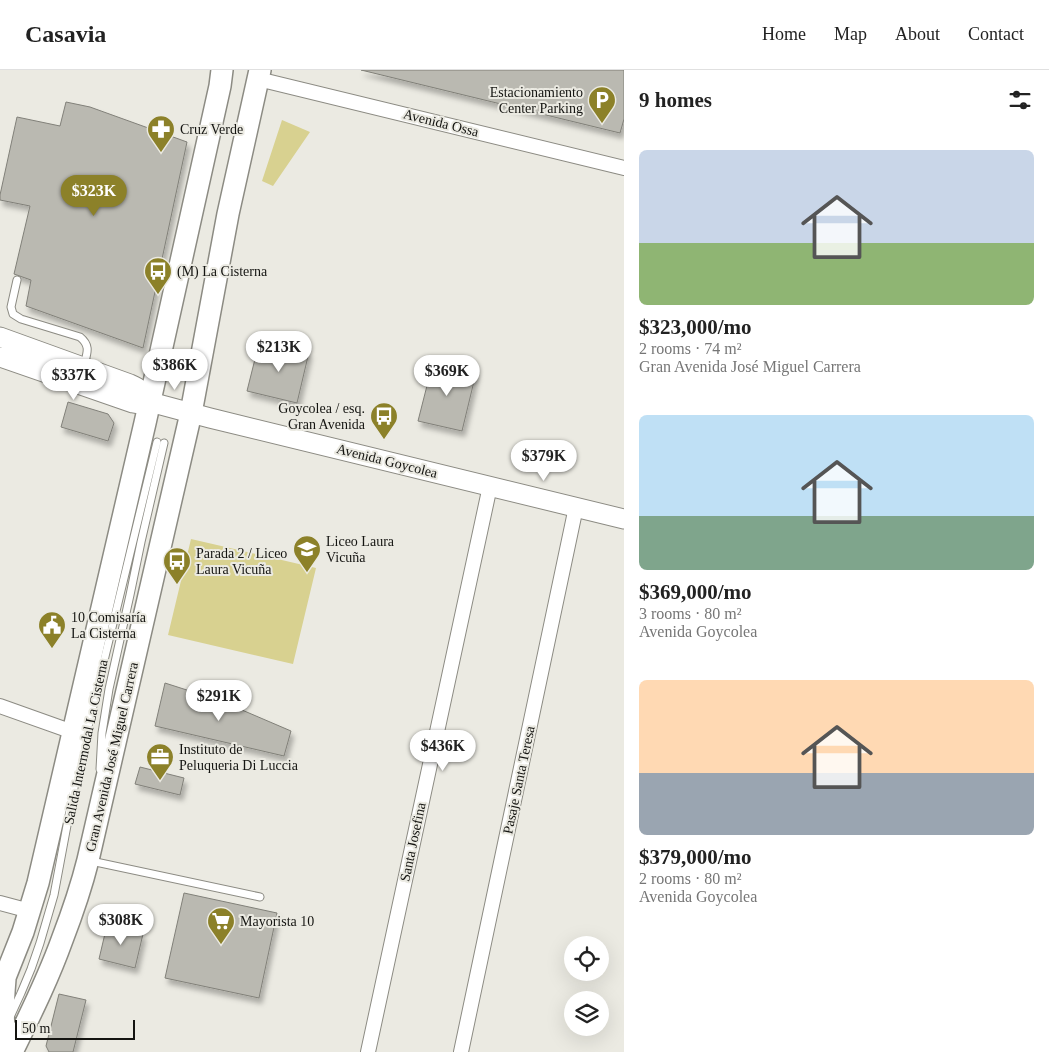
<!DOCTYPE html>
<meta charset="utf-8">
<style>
body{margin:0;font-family:"Times New Roman",serif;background:#f6f6f6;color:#222;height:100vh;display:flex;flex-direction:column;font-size:19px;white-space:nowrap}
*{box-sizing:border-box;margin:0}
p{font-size:16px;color:#767676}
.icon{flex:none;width:28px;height:28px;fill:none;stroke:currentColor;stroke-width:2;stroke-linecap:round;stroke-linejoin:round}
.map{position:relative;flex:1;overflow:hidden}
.panel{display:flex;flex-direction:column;background:#fff;width:425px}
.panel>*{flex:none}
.controls{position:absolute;left:564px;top:866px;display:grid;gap:10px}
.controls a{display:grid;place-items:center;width:45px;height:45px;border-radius:50%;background:#fff;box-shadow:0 5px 20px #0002;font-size:25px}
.scale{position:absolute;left:15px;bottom:12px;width:120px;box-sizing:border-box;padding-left:5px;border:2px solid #141411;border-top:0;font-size:14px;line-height:18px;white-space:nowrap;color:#141411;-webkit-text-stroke:4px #ebeae2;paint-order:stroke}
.price{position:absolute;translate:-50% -42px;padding:0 11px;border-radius:18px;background:#fff;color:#222;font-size:16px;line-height:32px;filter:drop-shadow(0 1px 2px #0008)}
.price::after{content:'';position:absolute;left:50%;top:30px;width:15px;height:11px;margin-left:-8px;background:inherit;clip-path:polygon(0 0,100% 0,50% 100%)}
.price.on{background:#8c8129;color:#fff}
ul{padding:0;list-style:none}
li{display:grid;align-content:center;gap:10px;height:265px;padding:0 15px}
li span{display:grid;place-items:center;height:155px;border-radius:8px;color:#555}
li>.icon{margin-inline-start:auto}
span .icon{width:90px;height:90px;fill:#fffc;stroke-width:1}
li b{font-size:21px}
h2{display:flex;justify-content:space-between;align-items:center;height:60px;padding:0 15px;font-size:21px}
header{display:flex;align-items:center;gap:30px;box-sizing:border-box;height:70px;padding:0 25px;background:#fff;border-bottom:1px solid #e0e0e0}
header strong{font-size:24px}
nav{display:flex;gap:28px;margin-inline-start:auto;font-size:18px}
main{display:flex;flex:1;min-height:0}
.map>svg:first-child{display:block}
.green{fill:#d8d190}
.building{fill:#bab9b1;stroke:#818079;filter:url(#shadow)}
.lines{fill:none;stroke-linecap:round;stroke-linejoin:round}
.lane-casing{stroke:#8c8b83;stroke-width:9}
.street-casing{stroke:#8c8b83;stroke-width:16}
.secondary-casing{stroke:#8c8b83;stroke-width:21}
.primary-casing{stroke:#8c8b83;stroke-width:24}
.lane{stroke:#fff;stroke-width:7}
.street{stroke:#fff;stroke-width:14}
.secondary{stroke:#fff;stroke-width:19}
.primary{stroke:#fff;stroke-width:21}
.labels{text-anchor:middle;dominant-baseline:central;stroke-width:4;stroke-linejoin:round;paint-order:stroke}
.poi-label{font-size:14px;fill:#141411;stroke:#ebeae2;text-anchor:start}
.street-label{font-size:14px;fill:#141411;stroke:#ebeae2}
</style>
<header>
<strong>Casavia</strong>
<nav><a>Home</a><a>Map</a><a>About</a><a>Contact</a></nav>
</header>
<main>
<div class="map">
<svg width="624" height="982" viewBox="0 0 624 982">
<defs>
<filter id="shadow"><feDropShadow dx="3" dy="5.5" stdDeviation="2.5" flood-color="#0004"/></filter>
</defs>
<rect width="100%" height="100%" fill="#ebeae2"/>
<path class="green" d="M282 50 310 62 273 116 262 111Z
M191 469 316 498 293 594 168 565Z"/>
<path class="building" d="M361 0H624V49L620 63Z
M66 32 90 37 187 72 143 278 26 236 31 210 14 204 30 136 0 130V125L17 47 60 56Z
M272 273 309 282 297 333 247 321 256 285 268 288Z
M433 292 476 303 462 361 418 351Z
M68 332 108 344 114 353 108 371 61 357Z
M165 613 221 631 291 661 284 686 155 656Z
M140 697 184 708 180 725 135 714Z
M184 823 277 843 259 928 165 908Z
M107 855 143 864 135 898 99 889Z
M59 924 86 930 73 982H49L46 976Z"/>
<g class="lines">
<g class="lane-casing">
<path id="lane" d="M17 210 11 237 13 244 21 249 80 267C91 276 87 283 84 295
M100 699 102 663 109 619 130 525 141 472 164 373
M91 791 260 827
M10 947 21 923 31 899 40 873 54 825 77 702 157 372"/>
</g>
<g class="street-casing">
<path id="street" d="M258 9 624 98
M0 636 73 662
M0 833 30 841
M368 982 490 416
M461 982 576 437"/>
</g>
<g class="secondary-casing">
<path id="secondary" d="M0 267 130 314C140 318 145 323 150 332
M0 287 133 333 139 334 150 332 210 348 624 449"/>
</g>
<g class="primary-casing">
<path id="primary" d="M5 909C3 933 1 958 9 982
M0 920 23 862 38 813 145 353 220 16 222 0
M12 982C30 945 48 909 62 870 72 844 81 818 88 790L191 343 228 144 260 0"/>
</g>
<use href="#lane" class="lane"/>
<use href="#street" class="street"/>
<use href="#secondary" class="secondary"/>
<use href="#primary" class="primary"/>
</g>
<defs>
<g id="parking-pin" transform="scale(1.4375)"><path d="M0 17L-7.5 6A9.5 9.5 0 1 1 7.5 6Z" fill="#8c8129" stroke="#ebeae2"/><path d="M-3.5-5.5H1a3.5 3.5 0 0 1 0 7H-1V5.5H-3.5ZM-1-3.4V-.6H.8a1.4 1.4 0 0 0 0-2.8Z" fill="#fff"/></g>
<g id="pharmacy-pin" transform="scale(1.4375)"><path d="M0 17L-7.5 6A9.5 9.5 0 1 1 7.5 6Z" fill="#8c8129" stroke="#ebeae2"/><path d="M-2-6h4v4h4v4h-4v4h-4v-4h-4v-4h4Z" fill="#fff"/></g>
<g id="bus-pin" transform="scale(1.4375)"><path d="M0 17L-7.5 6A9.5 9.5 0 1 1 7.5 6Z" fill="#8c8129" stroke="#ebeae2"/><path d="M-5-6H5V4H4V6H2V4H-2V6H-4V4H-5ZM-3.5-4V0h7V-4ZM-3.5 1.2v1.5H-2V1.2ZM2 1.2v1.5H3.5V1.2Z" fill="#fff"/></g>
<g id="school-pin" transform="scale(1.4375)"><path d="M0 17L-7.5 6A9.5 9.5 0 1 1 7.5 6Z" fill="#8c8129" stroke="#ebeae2"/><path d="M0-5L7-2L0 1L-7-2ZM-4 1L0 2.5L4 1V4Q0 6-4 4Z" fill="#fff"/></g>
<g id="civic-pin" transform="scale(1.4375)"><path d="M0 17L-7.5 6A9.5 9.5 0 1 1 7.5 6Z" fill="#8c8129" stroke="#ebeae2"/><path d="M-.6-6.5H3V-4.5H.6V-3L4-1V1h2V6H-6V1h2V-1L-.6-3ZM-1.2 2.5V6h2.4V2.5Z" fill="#fff"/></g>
<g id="office-pin" transform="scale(1.4375)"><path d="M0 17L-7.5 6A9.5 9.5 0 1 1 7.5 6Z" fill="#8c8129" stroke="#ebeae2"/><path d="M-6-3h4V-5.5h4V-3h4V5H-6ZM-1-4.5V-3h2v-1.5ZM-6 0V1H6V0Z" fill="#fff"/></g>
<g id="supermarket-pin" transform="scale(1.4375)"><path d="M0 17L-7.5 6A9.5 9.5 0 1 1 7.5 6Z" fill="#8c8129" stroke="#ebeae2"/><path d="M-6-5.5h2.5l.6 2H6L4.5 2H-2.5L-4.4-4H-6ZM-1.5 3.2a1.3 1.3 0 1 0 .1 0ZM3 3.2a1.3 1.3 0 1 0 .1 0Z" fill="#fff"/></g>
</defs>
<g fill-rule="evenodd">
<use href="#parking-pin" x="602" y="30"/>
<use href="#pharmacy-pin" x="161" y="59"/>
<use href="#bus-pin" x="158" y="201"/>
<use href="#bus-pin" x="384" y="346"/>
<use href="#school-pin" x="307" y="479"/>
<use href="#bus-pin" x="177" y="491"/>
<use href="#civic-pin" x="52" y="555"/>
<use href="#office-pin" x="160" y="687"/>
<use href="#supermarket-pin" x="221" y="851"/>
</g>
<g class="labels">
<g class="poi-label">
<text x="583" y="22" text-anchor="end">Estacionamiento<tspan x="583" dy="16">Center Parking</tspan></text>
<text x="180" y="59">Cruz Verde</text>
<text x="177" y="201">(M) La Cisterna</text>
<text x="365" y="338" text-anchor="end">Goycolea / esq.<tspan x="365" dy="16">Gran Avenida</tspan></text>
<text x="326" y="471">Liceo Laura<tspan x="326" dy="16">Vicuña</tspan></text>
<text x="196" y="483">Parada 2 / Liceo<tspan x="196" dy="16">Laura Vicuña</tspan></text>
<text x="71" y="547">10 Comisaría<tspan x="71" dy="16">La Cisterna</tspan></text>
<text x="179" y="679">Instituto de<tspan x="179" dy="16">Peluqueria Di Luccia</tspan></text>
<text x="240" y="851">Mayorista 10</text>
</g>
<g class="street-label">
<text transform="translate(441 53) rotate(14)">Avenida Ossa</text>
<text transform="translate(387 391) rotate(14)">Avenida Goycolea</text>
<text transform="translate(86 672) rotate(-78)">Salida Intermodal La Cisterna</text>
<text transform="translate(112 687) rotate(-77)">Gran Avenida José Miguel Carrera</text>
<text transform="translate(519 710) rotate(-78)">Pasaje Santa Teresa</text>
<text transform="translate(413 772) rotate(-78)">Santa Josefina</text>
</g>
</g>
</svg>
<div class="controls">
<a><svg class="icon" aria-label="locate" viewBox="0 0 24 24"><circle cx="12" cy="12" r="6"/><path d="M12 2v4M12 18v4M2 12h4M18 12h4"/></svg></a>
<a><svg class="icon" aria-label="layers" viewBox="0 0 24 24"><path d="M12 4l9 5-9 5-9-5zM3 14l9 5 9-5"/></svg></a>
</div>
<div class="scale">50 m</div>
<b class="price on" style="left:94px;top:147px">$323K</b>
<b class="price" style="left:279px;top:303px">$213K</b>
<b class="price" style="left:175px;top:321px">$386K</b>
<b class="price" style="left:447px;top:327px">$369K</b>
<b class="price" style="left:74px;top:331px">$337K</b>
<b class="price" style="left:544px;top:412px">$379K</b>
<b class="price" style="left:219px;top:652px">$291K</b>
<b class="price" style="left:443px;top:702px">$436K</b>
<b class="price" style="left:121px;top:876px">$308K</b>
</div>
<section class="panel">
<h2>9 homes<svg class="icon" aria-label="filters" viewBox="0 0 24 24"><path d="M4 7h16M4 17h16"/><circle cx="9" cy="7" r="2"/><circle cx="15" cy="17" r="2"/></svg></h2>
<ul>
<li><span style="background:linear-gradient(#c9d6e8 60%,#8fb573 0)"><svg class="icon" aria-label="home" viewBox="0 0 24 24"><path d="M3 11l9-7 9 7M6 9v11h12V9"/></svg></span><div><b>$323,000/mo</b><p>2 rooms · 74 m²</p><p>Gran Avenida José Miguel Carrera</p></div></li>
<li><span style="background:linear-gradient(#bfe0f5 65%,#7fa58c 0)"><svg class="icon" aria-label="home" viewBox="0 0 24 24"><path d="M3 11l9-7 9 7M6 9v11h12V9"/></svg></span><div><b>$369,000/mo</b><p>3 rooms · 80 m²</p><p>Avenida Goycolea</p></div></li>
<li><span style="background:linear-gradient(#ffd9b3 60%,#9aa5b1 0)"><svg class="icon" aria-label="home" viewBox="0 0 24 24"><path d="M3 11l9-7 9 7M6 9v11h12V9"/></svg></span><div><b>$379,000/mo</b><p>2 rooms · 80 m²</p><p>Avenida Goycolea</p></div></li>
</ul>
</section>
</main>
